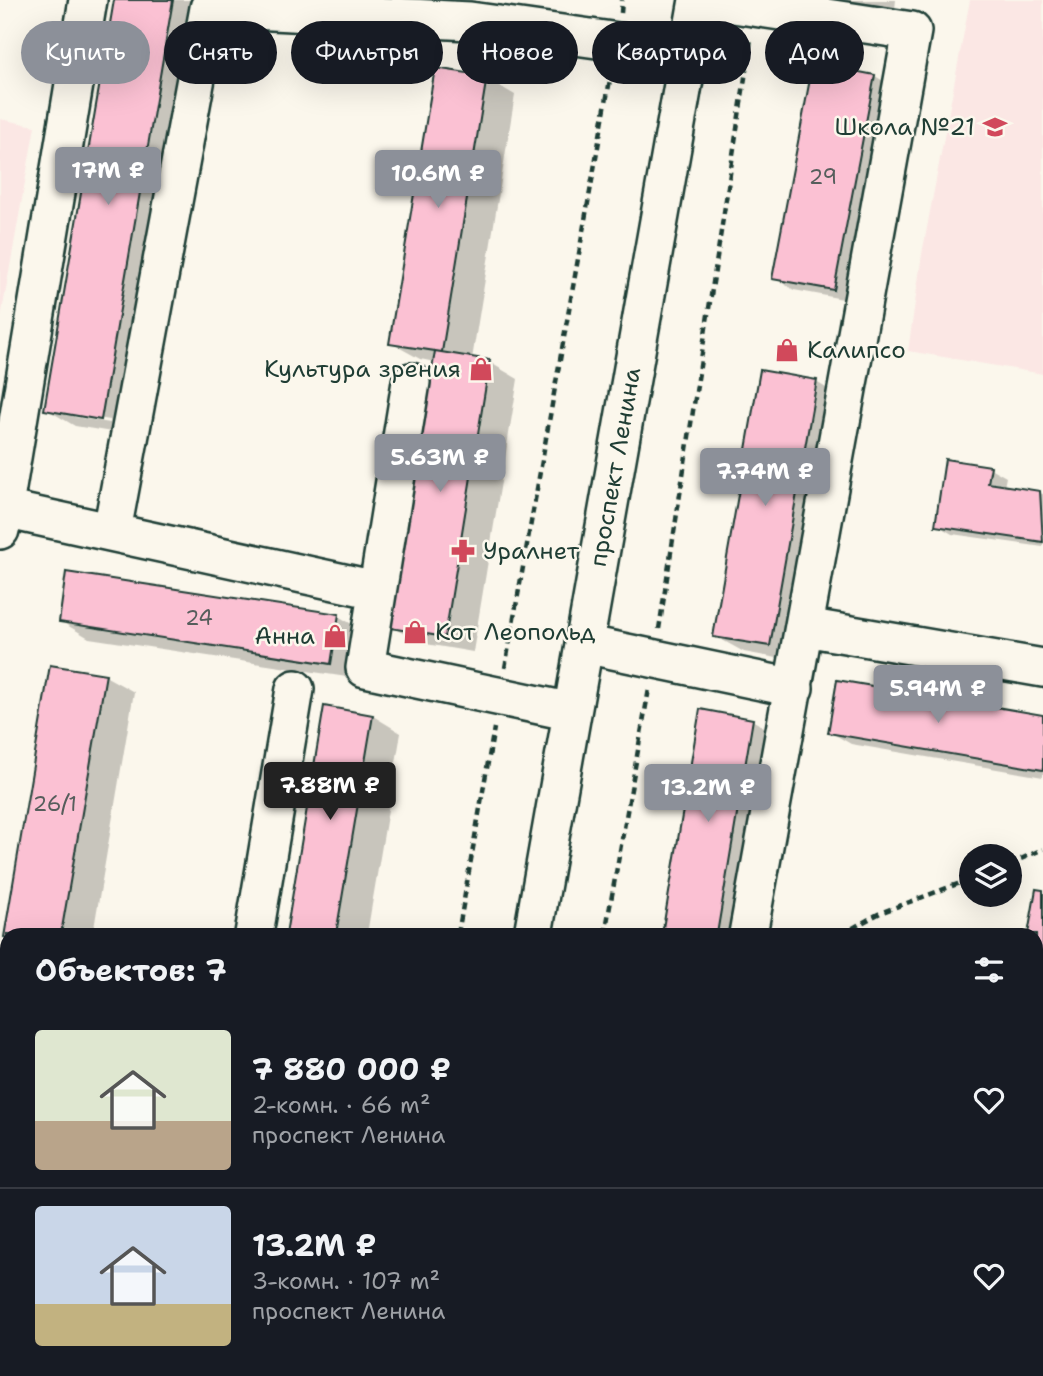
<!DOCTYPE html>
<html lang="ru">
<meta charset="utf-8">
<style>
body{margin:0;font-family:"Shantell Sans",sans-serif;background:#20242c;color:#f1f3f6;height:100vh;display:flex;flex-direction:column;font-size:26px;white-space:nowrap}
*{box-sizing:border-box;margin:0}
p{font-size:23px;color:#9ea1a6}
.icon{flex:none;width:38px;height:38px;fill:none;stroke:currentColor;stroke-width:2;stroke-linecap:round;stroke-linejoin:round}
.map{position:relative;flex:1;overflow:hidden}
.panel{position:absolute;left:0px;top:928px;width:1043px;height:450px;display:flex;flex-direction:column;background:#171b24;border-radius:21px 21px 0 0;box-shadow:0 7px 28px #0002}
.panel>*{flex:none}
.banner{position:absolute;left:21px;top:21px;width:1001px;height:63px;display:flex;gap:14px}
.tools{position:absolute;left:959px;top:844px;display:grid;gap:14px}
.tools a{display:grid;place-items:center;width:63px;height:63px;border-radius:50%;background:#171b24;box-shadow:0 7px 28px #0002;font-size:35px}
.price{position:absolute;translate:-50% -60px;padding:0 16px;border-radius:7px;background:#8c9099;color:#fff;font-size:23px;line-height:46px;filter:drop-shadow(0 2px 4px #0008)}
.price::after{content:'';position:absolute;left:50%;top:42px;width:21px;height:16px;margin-left:-10px;background:inherit;clip-path:polygon(0 0,100% 0,50% 100%)}
.price.current{background:#222;color:#fff}
ul{padding:0;list-style:none}
li{display:flex;align-items:center;gap:21px;height:175px;padding:0 35px}
li+li{border-top:2px solid #363941}
li span{display:grid;place-items:center;flex:none;width:196px;height:140px;border-radius:7px;color:#555}
li>.icon{margin-inline-start:auto}
span .icon{width:84px;height:84px;fill:#fffc;stroke-width:1}
li b{font-size:30px}
h2{display:flex;justify-content:space-between;align-items:center;height:84px;padding:0 35px;font-size:30px}
.chip{padding:0 24px;border-radius:32px;background:#171b24;box-shadow:0 7px 28px #0002;font-size:24px;line-height:63px}
.chip.current{background:#8c9099;color:#fff}
.map>svg:first-child{display:block}
.built{fill:#fbe7e4}
.shadow{fill:#0003;fill-rule:evenodd}
.building{fill:#fbc1d3;stroke:#1f3d34;stroke-width:2}
.lines{fill:none;stroke-linecap:round;stroke-linejoin:round}
.minor-casing{stroke:#1f3d34;stroke-width:42}
.path{stroke:#1f3d34;stroke-width:4.5;stroke-dasharray:7 5;stroke-linecap:butt}
.minor{stroke:#fbf7ec;stroke-width:37}
.labels{text-anchor:middle;dominant-baseline:central;stroke-width:5;stroke-linejoin:round;paint-order:stroke}
.number-label{font-size:21px;fill:#565e5c}
.poi-label{font-size:24px;fill:#1f3d34;stroke:#fbf7ec;text-anchor:end}
.street-label{font-size:24px;fill:#1f3d34;stroke:#fbf7ec}
</style>
<div class="map">
<svg width="1043" height="1376" viewBox="0 0 1043 1376">
<rect width="100%" height="100%" fill="#fbf7ec"/>
<filter id="ink" filterUnits="userSpaceOnUse"><feTurbulence type="fractalNoise" baseFrequency=".0143" numOctaves="2"/><feDisplacementMap in="SourceGraphic" scale="14" xChannelSelector="R" yChannelSelector="G"/><feConvolveMatrix kernelMatrix="1 2 1 2 8 2 1 2 1" color-interpolation-filters="sRGB"/></filter>
<g filter="url(#ink)">
<path class="built" d="M970 0H1043V374L908 351 922 254Z
M0 119 35 126 0 323Z"/>
<path class="shadow" d="M116 0H192L204 6 130 435 75 426 46 409ZM74 414 110 420V423L74 417Z
M842 0H896L895 9Z
M875 76 895 88 854 301 794 290 774 278Z
M486 78 515 95 472 359 489 362 518 379 473 652 420 643 392 627 435 362 420 359 391 343Z
M816 382 845 399 798 662 744 652 715 636Z
M990 468 1006 477 1004 487 1043 494V547L952 534 937 525Z
M338 616 367 633 360 679 89 638 60 621Z
M105 676 134 692 93 934H7V937L5 936Z
M326 708 373 716 401 733 367 934H287Z
M701 711 752 720 781 737 748 934H664Z
M1043 717V777L851 744 830 732Z
M1038 891 1043 892 1042 1294 1036 1293V934H1029Z
M0 1216 7 1217V1283L0 1282Z"/>
<path class="building" d="M114 0H173L101 420 44 410Z
M813 63 875 75 834 290 772 279Z
M435 68 487 76 442 352 389 344Z
M435 351 490 360 445 637 390 628Z
M760 370 817 380 770 646 713 637Z
M945 459 991 466 988 483 1040 491 1043 542 935 526Z
M66 572 339 614 331 664 59 622Z
M50 665 106 674 61 934H7V938L4 937Z
M837 680 1043 715V770L828 733Z
M324 706 373 715 336 934H286Z
M700 709 753 719 717 934H662Z
M1036 889 1043 890V1121L1036 1158V934H1028Z
M0 1214 7 1215V1272L0 1271Z
M212 1370H261L264 1371 263 1376H211Z
M726 1370H865L898 1376H725Z"/>
<g class="lines">
<g class="minor-casing">
<path id="minor" d="M707 0 912 31 748 934
M411 382 365 668 572 712
M4 509 376 590
M0 530 88 0
M112 531 209 8 470 21 689 52
M805 627 1043 668
M584 644 794 688
M254 934 295 689
M533 934 698 0
M0 979 7 980
M0 1184 7 1185
M0 1358 4 1322
M189 1376 190 1370
M455 1376 456 1370
M668 1376 669 1370"/>
</g>
<path class="path" d="M621 13 622 0
M659 629 751 39
M505 668 611 74
M1010 864 1043 849
M458 934 494 728
M605 934 649 689
M842 934 880 913 971 879
M379 1376 380 1370
M525 1376 526 1370"/>
<use href="#minor" class="minor"/>
</g>
</g>
<defs>
<g id="school-bare" transform="scale(1.89)"><path d="M0-5L7-2L0 1L-7-2ZM-4 1L0 2.5L4 1V4Q0 6-4 4Z" fill="#d1495b" stroke="#fbf7ec" stroke-width="2.5" paint-order="stroke"/></g>
<g id="shop-bare" transform="scale(1.89)"><path d="M-5-2.5h2.3a2.7 3.5 0 0 1 5.4 0H5L5.5 6h-11ZM-1.5-2.5h3a1.5 2.3 0 0 0-3 0Z" fill="#d1495b" stroke="#fbf7ec" stroke-width="2.5" paint-order="stroke"/></g>
<g id="pharmacy-bare" transform="scale(1.89)"><path d="M-2-6h4v4h4v4h-4v4h-4v-4h-4v-4h4Z" fill="#d1495b" stroke="#fbf7ec" stroke-width="2.5" paint-order="stroke"/></g>
</defs>
<g fill-rule="evenodd">
<use href="#school-bare" x="995" y="127"/>
<use href="#shop-bare" x="787" y="350"/>
<use href="#shop-bare" x="481" y="369"/>
<use href="#pharmacy-bare" x="463" y="551"/>
<use href="#shop-bare" x="415" y="632"/>
<use href="#shop-bare" x="335" y="636"/>
</g>
<g class="labels">
<g class="number-label">
<text x="823" y="177">29</text>
<text x="199" y="618">24</text>
<text x="55" y="804">26/1</text>
</g>
<g class="poi-label">
<text x="975" y="127">Школа №21</text>
<text x="807" y="350" text-anchor="start">Калипсо</text>
<text x="461" y="369">Культура зрения</text>
<text x="483" y="551" text-anchor="start">Уралнет</text>
<text x="435" y="632" text-anchor="start">Кот Леопольд</text>
<text x="315" y="636">Анна</text>
</g>
<g class="street-label">
<text transform="translate(615 467) rotate(-80)">проспект Ленина</text>
</g>
</g>
</svg>
<div class="tools">
<a><svg class="icon" aria-label="layers" viewBox="0 0 24 24"><path d="M12 4l9 5-9 5-9-5zM3 14l9 5 9-5"/></svg></a>
</div>
<b class="price" style="left:108px;top:207px">17M ₽</b>
<b class="price" style="left:438px;top:210px">10.6M ₽</b>
<b class="price" style="left:440px;top:494px">5.63M ₽</b>
<b class="price" style="left:765px;top:508px">7.74M ₽</b>
<b class="price" style="left:938px;top:725px">5.94M ₽</b>
<b class="price current" style="left:330px;top:822px">7.88M ₽</b>
<b class="price" style="left:708px;top:824px">13.2M ₽</b>
<div class="banner">
<a class="chip current">Купить</a>
<a class="chip">Снять</a>
<a class="chip">Фильтры</a>
<a class="chip">Новое</a>
<a class="chip">Квартира</a>
<a class="chip">Дом</a>
</div>
<section class="panel">
<h2>Объектов: 7<svg class="icon" aria-label="filters" viewBox="0 0 24 24"><path d="M4 7h16M4 17h16"/><circle cx="9" cy="7" r="2"/><circle cx="15" cy="17" r="2"/></svg></h2>
<ul>
<li><span style="background:linear-gradient(#dfe7d0 65%,#b9a48a 0)"><svg class="icon" aria-label="home" viewBox="0 0 24 24"><path d="M3 11l9-7 9 7M6 9v11h12V9"/></svg></span><div><b>7 880 000 ₽</b><p>2-комн. · 66 m²</p><p>проспект Ленина</p></div><svg class="icon" aria-label="heart" viewBox="0 0 24 24"><path d="M12 20l-8-8c-3-5 5-10 8-4 3-6 11-1 8 4z"/></svg></li>
<li><span style="background:linear-gradient(#c9d6e8 70%,#c2b280 0)"><svg class="icon" aria-label="home" viewBox="0 0 24 24"><path d="M3 11l9-7 9 7M6 9v11h12V9"/></svg></span><div><b>13.2M ₽</b><p>3-комн. · 107 m²</p><p>проспект Ленина</p></div><svg class="icon" aria-label="heart" viewBox="0 0 24 24"><path d="M12 20l-8-8c-3-5 5-10 8-4 3-6 11-1 8 4z"/></svg></li>
</ul>
</section>
</div>
